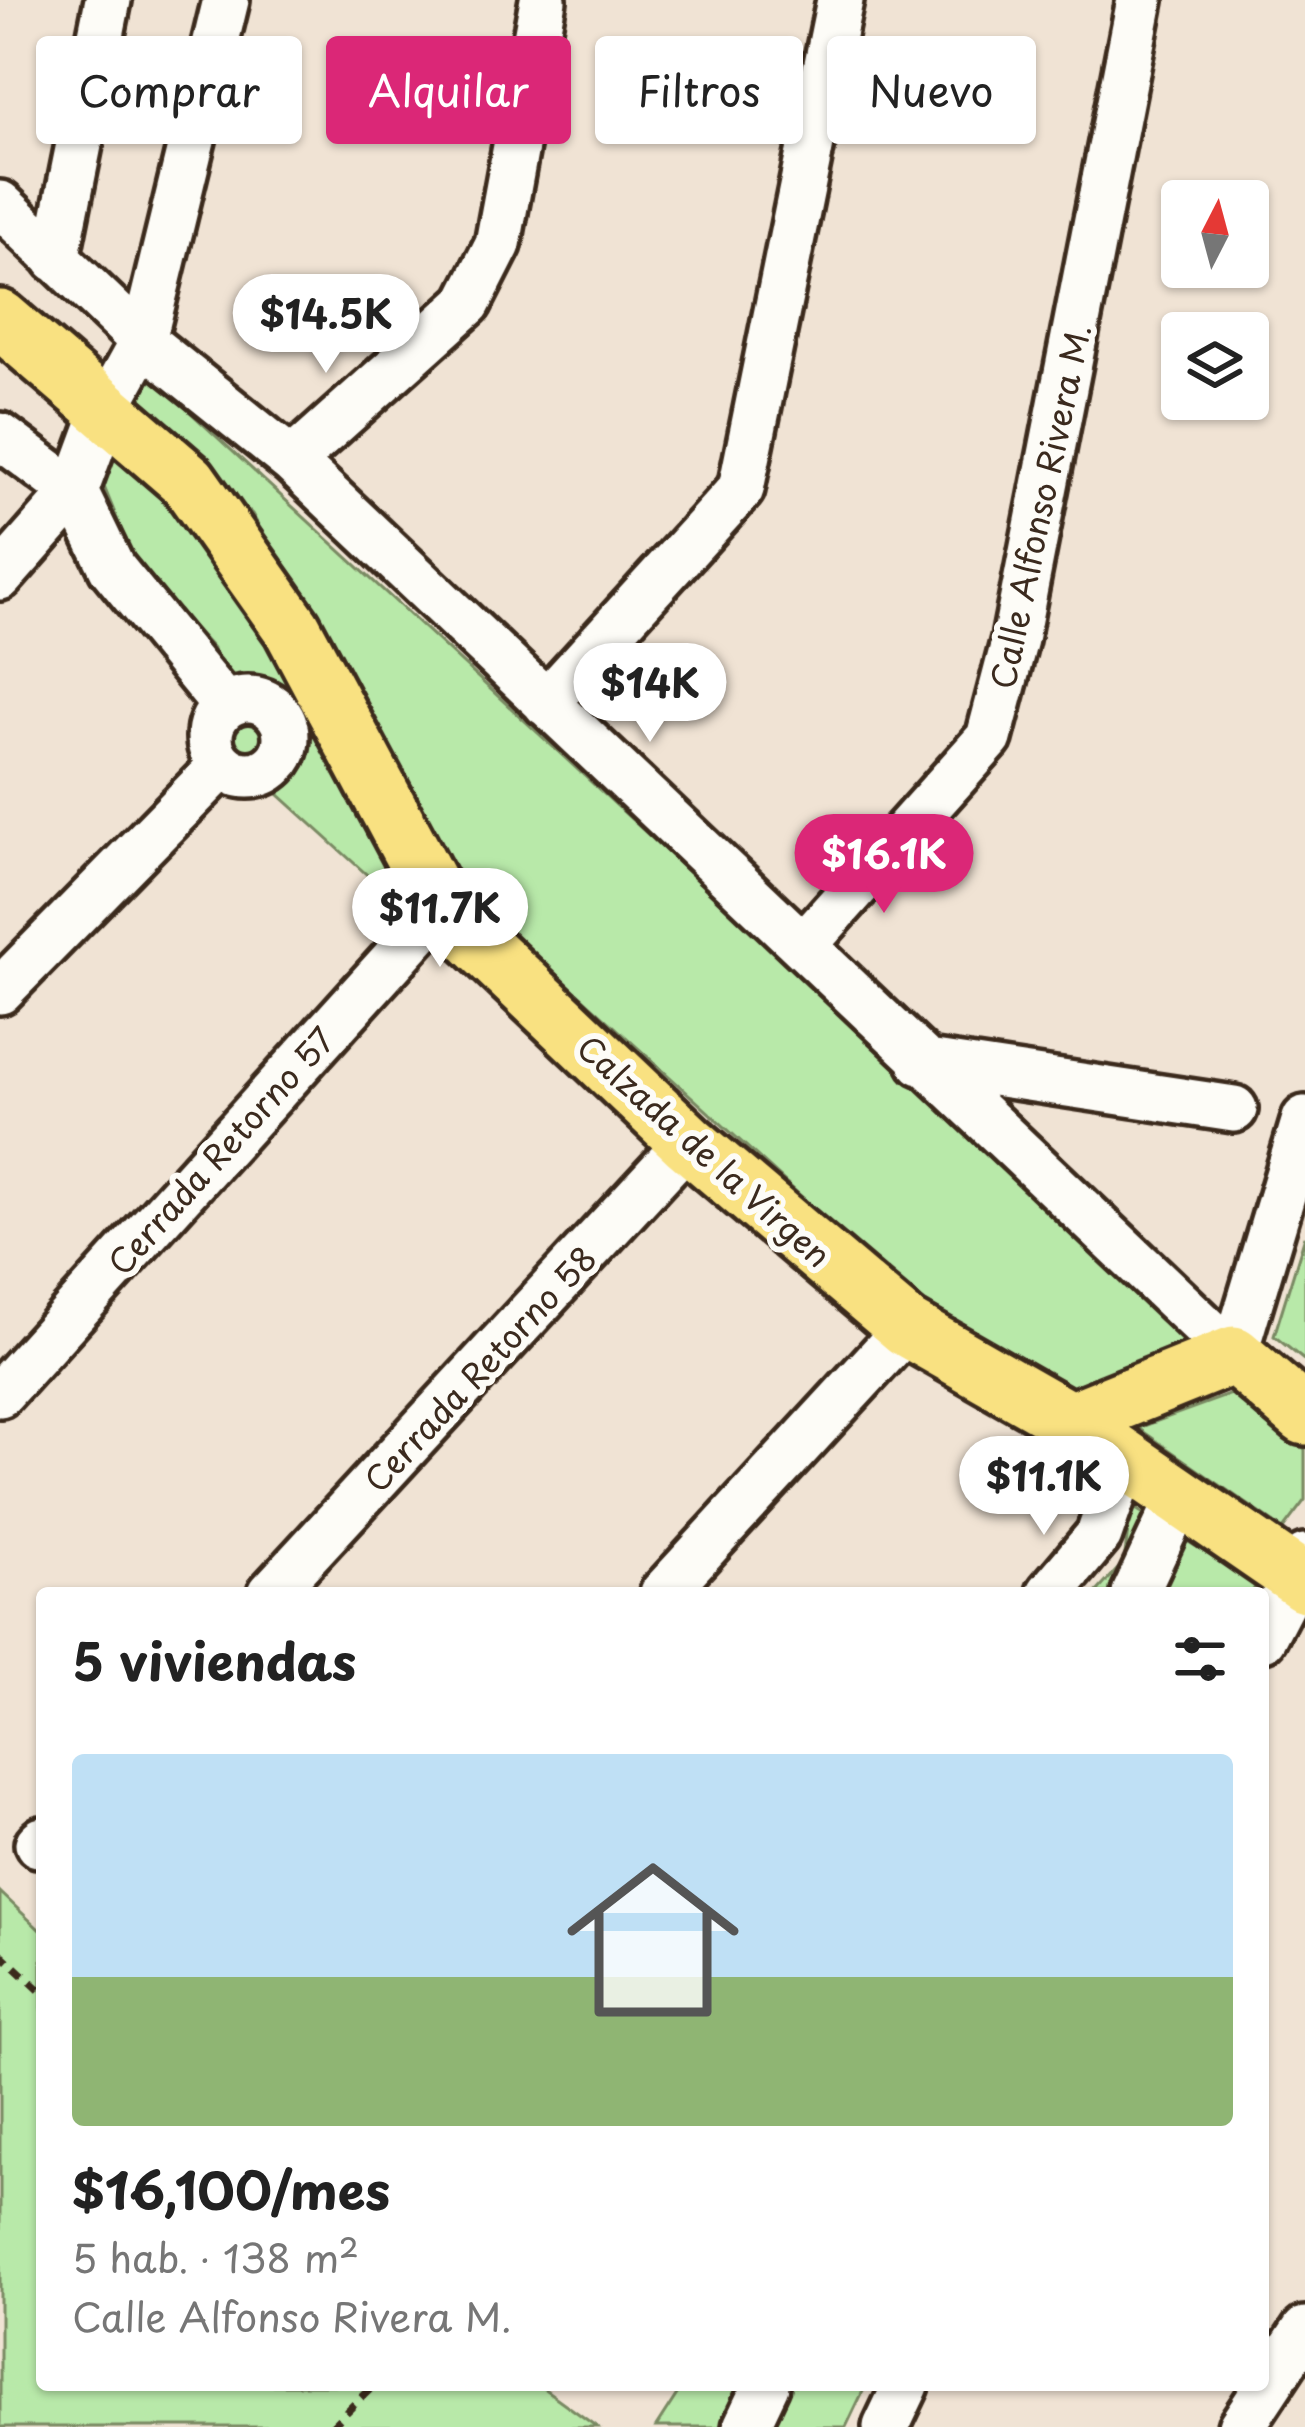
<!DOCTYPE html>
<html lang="es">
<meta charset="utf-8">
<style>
body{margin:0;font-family:"Playpen Sans",sans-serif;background:#f2f2f2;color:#222;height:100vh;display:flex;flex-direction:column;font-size:45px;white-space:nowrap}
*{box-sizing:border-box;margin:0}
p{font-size:39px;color:#767676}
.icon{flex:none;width:66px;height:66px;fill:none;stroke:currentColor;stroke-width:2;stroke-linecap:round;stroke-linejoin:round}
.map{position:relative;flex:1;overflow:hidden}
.drawer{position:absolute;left:36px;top:1587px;width:1233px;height:804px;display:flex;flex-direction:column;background:#fff;border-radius:12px;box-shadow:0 3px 9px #0004}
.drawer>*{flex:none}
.top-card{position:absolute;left:36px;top:36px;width:1233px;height:108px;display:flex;gap:24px}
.needle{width:78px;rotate:6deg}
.tools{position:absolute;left:1161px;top:180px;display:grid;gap:24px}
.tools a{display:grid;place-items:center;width:108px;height:108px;border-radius:12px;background:#fff;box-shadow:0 3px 9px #0004;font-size:60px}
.price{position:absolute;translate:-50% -102px;padding:0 27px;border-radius:42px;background:#fff;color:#222;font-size:39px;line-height:78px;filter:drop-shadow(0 3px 6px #0008)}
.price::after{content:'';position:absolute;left:50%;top:72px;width:36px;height:27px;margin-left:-18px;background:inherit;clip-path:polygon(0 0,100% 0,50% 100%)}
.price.current{background:#db2777;color:#fff}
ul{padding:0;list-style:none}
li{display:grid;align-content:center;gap:24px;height:636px;padding:0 36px}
li span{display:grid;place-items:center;height:372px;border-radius:12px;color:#555}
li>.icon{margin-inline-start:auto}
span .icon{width:216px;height:216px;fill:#fffc;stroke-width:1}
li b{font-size:51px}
h2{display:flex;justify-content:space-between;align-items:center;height:144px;padding:0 36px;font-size:51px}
.pill{padding:0 42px;border-radius:12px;background:#fff;box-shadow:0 3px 9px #0004;font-size:42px;line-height:108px}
.pill.current{background:#db2777;color:#fff}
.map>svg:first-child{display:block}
.green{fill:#b8e9a9;stroke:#7a8a64;stroke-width:3}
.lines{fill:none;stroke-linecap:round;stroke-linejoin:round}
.minor-casing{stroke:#3b2a1e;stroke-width:54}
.major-casing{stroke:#3b2a1e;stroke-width:66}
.path{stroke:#3b2a1e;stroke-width:8;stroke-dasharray:12 9;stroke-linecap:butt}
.minor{stroke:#fdfcf7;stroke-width:45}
.major{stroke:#f9e181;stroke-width:57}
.labels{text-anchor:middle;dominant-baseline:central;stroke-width:12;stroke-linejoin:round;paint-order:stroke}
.street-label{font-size:33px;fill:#3b2a1e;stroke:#fdfcf7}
</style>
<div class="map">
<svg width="1305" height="2427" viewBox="0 0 1305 2427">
<rect width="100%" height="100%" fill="#f0e3d4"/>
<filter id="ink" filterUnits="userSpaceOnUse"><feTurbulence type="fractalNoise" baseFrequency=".00833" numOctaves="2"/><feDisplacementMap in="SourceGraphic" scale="24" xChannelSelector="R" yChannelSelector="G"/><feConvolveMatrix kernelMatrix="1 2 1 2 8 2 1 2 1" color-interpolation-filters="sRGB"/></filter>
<g filter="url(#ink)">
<path class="green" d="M139 365 1194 1338 1073 1390 902 1288 462 888 252 514 118 389Z
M110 435 246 595 405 888 396 901 235 755 213 649 135 563 94 462Z
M1305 1236V1361L1274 1336Z
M1234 1393 1305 1449V1500L1283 1529 1138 1428Z
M1131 1506 1256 1584 1252 1593H1096L1124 1562Z
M0 1892 42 1932V2385H539L597 2427H0Z
M683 2385H866L846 2427H656Z"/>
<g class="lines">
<g class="minor-casing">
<path id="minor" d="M0 204 143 341 292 461 1234 1355 1305 1119
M56 259 108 0
M0 436 75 492 112 568 225 706
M292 461 468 303 498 244 543 0
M0 577 75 492 106 408 143 341 226 0
M210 737a38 38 0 1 1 76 0a38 38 0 1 1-76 0Z
M546 703 741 489 840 0
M804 945 989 738 1015 639 1140 0
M0 991 221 766
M921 1062 1234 1109
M0 1394 441 907
M271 1593 688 1142
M663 1593 907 1328
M1050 1593 1099 1535 1124 1463
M1135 1593 1179 1499
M1263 1638 1305 1557
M38 1844 42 1840
M746 2427 766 2385
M886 2427 906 2385
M1241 2427 1305 2330"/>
</g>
<g class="major-casing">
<path id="major" d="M0 319 188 481 292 628 441 907 688 1142 907 1328 1070 1421 1305 1583
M1070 1421 1234 1355 1305 1416"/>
</g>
<path class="path" d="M0 1953 42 1992
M331 2427 374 2385"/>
<use href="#minor" class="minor"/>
<use href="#major" class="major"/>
</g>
</g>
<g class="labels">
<g class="street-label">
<text transform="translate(1039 506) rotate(-78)">Calle Alfonso Rivera M.</text>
<text transform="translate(220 1150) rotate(-48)">Cerrada Retorno 57</text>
<text transform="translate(705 1150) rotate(42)">Calzada de la Virgen</text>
<text transform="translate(479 1368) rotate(-47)">Cerrada Retorno 58</text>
</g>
</g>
</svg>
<div class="tools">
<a><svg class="needle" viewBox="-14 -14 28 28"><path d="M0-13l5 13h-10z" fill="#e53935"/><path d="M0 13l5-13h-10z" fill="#767676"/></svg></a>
<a><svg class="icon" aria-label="layers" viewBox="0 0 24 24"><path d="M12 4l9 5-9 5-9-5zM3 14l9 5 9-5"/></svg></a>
</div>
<b class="price" style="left:326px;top:376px">$14.5K</b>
<b class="price" style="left:650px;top:745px">$14K</b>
<b class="price current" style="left:884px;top:916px">$16.1K</b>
<b class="price" style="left:440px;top:970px">$11.7K</b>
<b class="price" style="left:1044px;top:1538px">$11.1K</b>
<div class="top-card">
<a class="pill">Comprar</a>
<a class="pill current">Alquilar</a>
<a class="pill">Filtros</a>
<a class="pill">Nuevo</a>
</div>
<section class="drawer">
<h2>5 viviendas<svg class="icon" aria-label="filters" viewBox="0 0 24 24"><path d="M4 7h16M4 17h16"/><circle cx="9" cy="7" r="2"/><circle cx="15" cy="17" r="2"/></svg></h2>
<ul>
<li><span style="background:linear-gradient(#bfe0f5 60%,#8fb573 0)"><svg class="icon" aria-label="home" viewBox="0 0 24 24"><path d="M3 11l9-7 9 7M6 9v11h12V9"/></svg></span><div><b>$16,100/mes</b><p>5 hab. · 138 m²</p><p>Calle Alfonso Rivera M.</p></div></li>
</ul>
</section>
</div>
